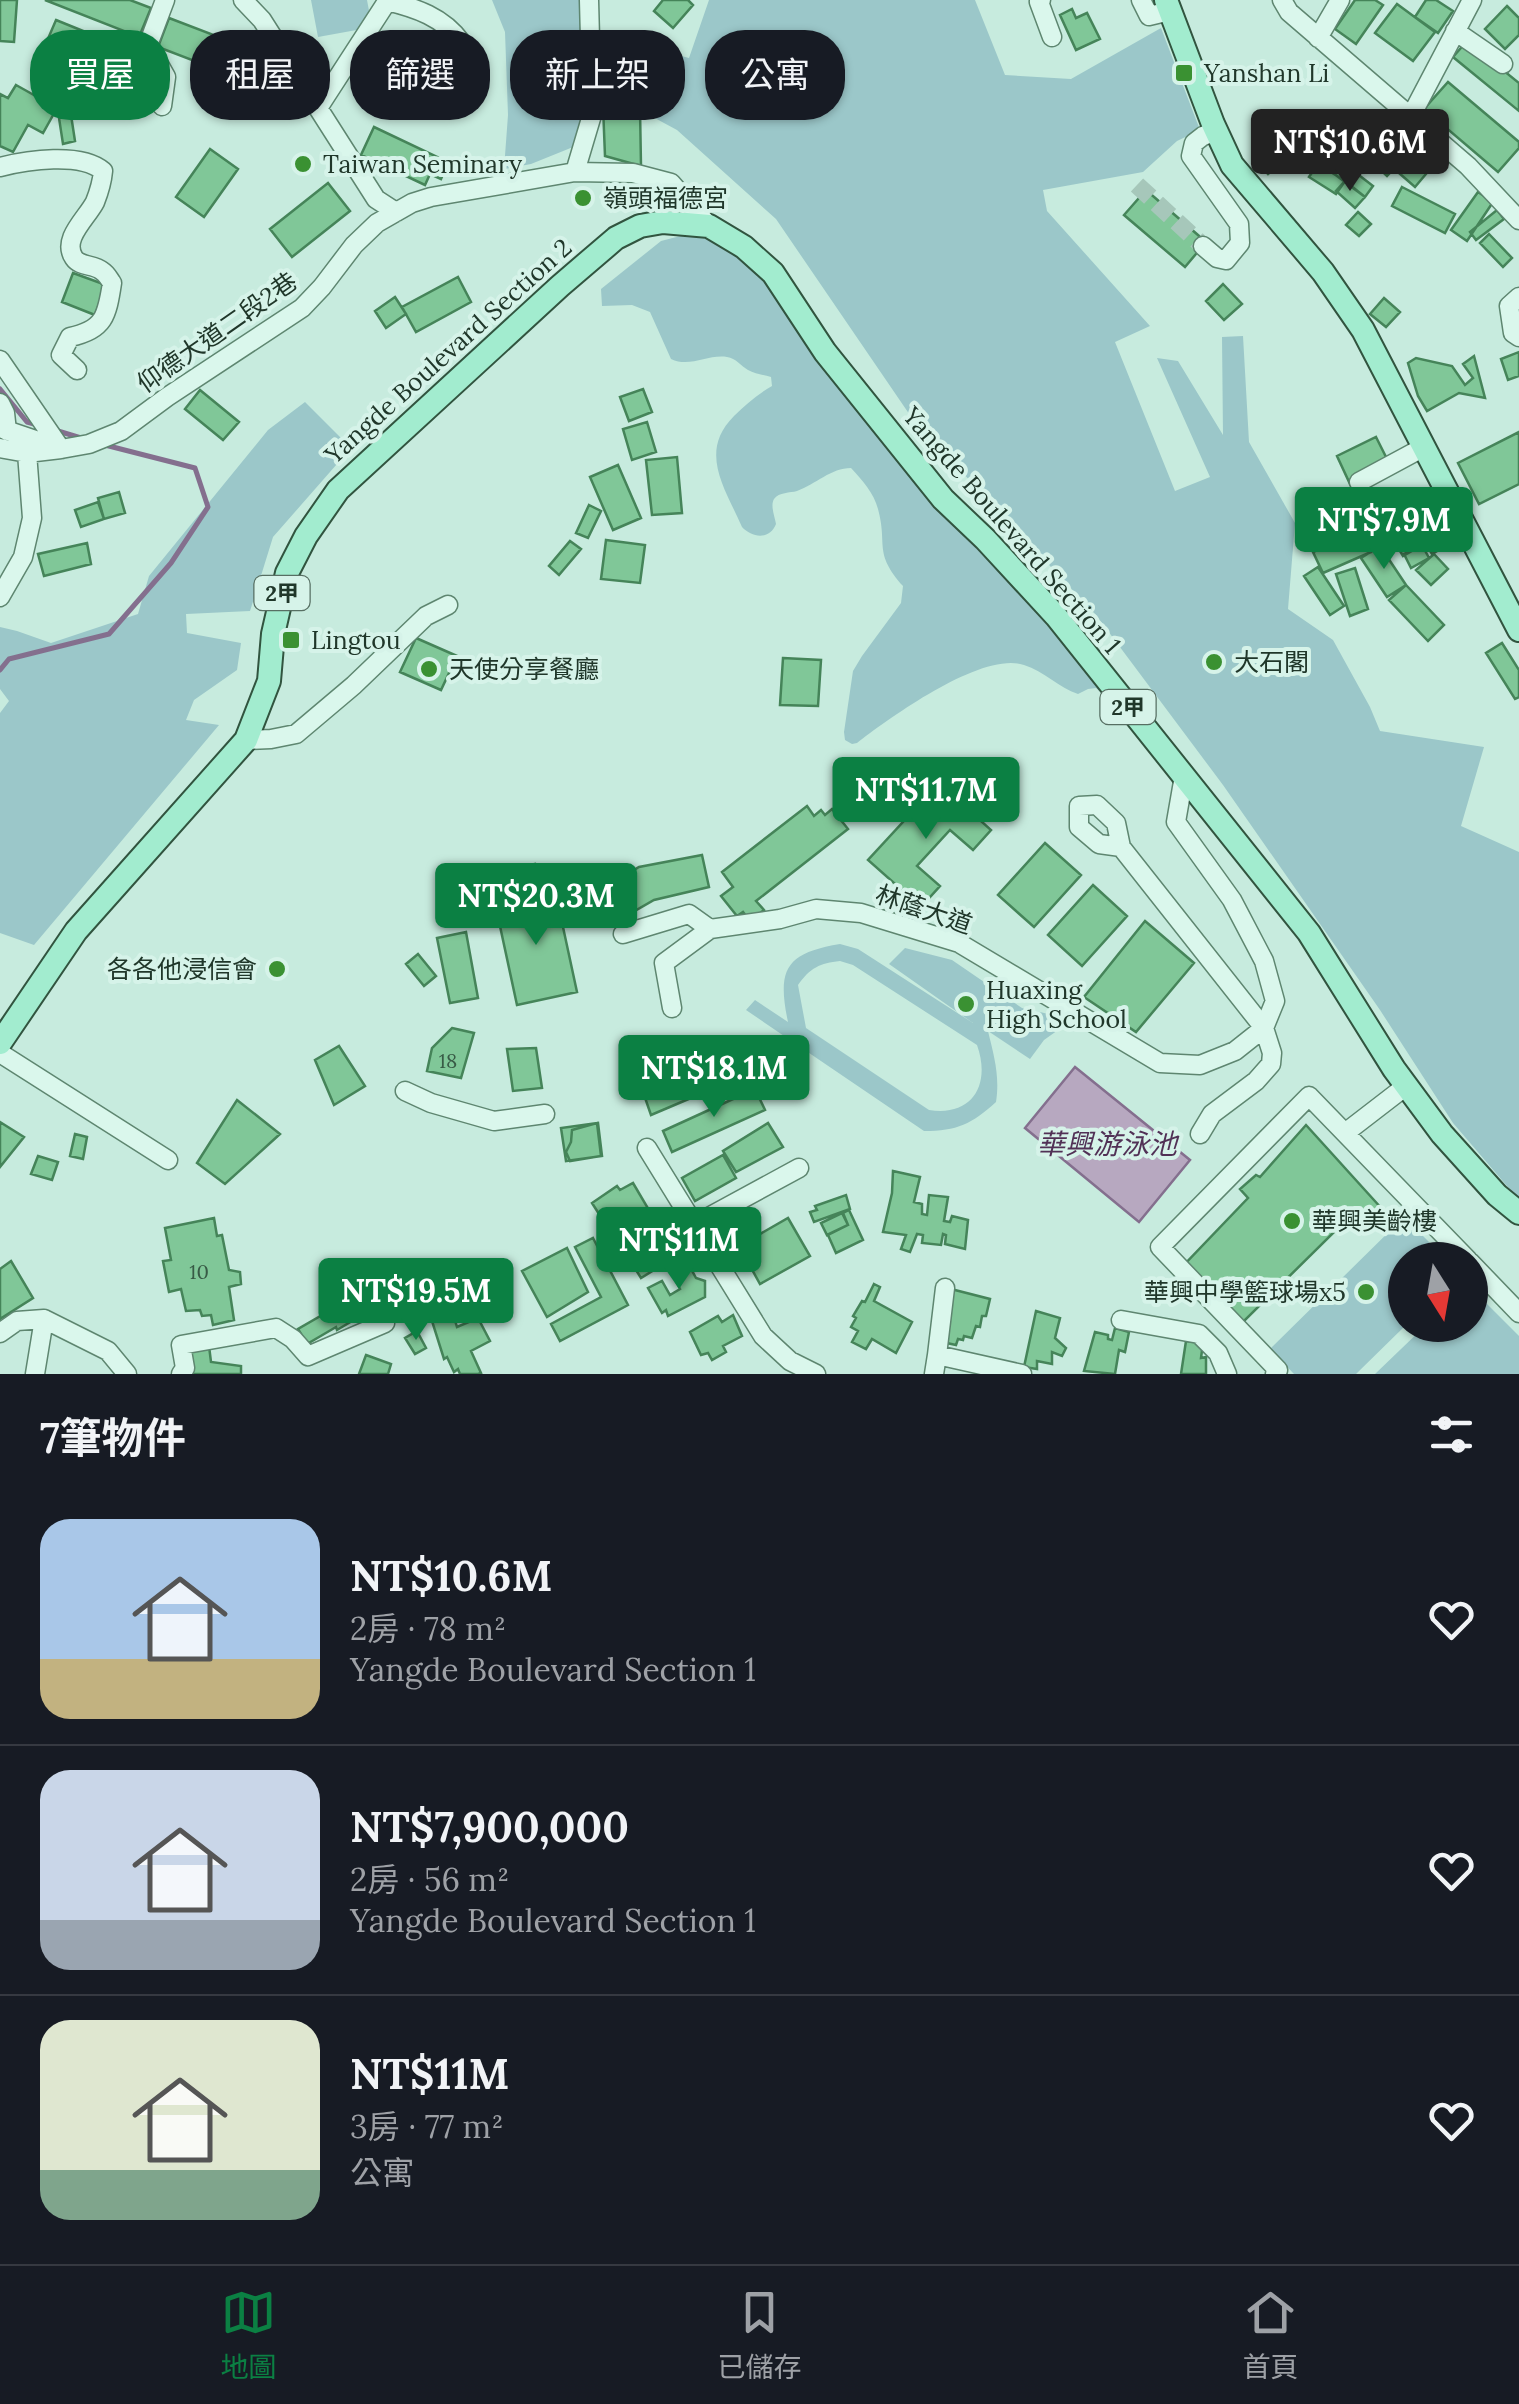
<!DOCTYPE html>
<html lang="zh-TW">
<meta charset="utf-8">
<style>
body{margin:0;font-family:Lora,"Noto Sans TC",serif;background:#242831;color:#f1f3f6;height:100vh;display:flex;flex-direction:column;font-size:38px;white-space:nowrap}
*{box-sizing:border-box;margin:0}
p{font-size:32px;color:#9ea1a6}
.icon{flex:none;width:55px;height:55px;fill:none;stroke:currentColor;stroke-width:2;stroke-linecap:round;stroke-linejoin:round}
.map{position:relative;height:1374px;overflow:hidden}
.sheet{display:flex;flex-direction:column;background:#171b24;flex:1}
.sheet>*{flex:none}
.banner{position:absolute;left:30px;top:30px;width:1000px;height:90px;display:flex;gap:20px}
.needle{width:65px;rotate:169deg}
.buttons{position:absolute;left:1388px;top:1242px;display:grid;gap:20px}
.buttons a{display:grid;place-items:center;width:100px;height:100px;border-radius:50%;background:#171b24;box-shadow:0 2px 8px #0004;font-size:50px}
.price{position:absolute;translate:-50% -85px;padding:0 22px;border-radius:10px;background:#0b8043;color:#fff;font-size:32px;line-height:65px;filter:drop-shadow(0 2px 5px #0008)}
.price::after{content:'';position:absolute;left:50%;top:60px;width:30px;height:22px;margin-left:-15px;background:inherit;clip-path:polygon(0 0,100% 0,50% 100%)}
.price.active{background:#222;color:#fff}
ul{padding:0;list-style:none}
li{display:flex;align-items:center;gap:30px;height:250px;padding:0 40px}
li+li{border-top:2px solid #363941}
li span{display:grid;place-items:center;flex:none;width:280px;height:200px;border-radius:30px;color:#555}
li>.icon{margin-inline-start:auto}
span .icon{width:120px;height:120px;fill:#fffc;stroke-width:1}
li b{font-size:42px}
h2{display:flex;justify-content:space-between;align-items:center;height:120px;padding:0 40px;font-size:42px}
.chip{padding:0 35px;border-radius:40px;background:#171b24;box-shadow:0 2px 8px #0004;font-size:35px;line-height:90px}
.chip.active{background:#0b8043;color:#fff}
.tab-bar{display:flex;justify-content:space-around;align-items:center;height:140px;border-top:2px solid #363941;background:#171b24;font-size:28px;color:#9ea1a6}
.tab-bar a{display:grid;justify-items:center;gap:5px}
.tab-bar .active{color:#0b8043}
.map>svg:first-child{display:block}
.green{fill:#9bc7c9;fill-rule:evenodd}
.water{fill:#b7a8c0;stroke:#846f8e;stroke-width:2.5}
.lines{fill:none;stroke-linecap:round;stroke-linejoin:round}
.stream{stroke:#846f8e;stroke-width:5}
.building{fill:#80c798;stroke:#458459;stroke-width:2.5}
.minor-tunnel{stroke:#a6c7ba;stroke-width:18;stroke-dasharray:18 9;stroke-linecap:butt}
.minor-casing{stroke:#5e8670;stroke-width:21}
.major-casing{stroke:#31543f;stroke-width:26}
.minor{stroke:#daf7ec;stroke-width:18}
.major{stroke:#a2eccf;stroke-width:22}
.poi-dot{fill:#3a9132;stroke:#d6f3e9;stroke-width:4}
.labels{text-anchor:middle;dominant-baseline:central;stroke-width:8;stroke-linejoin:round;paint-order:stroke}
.number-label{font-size:20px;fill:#385b46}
.shield{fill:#d6f3e9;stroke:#576f63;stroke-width:2.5}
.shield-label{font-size:22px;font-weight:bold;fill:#20372a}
.poi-label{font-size:25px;fill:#20372a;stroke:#d6f3e9;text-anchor:start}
.street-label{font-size:25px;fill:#20372a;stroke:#d6f3e9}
.water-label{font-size:28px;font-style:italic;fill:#513156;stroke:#d6f3e9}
</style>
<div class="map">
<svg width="1519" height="1374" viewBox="0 0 1519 1374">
<rect width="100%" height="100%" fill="#c7ebde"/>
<path class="green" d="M311 0H367L370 16 362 29 318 37Z
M492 0H580L586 8 583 143 531 164 504 169 508 115 505 32Z
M709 0H975L1005 75 1071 79 1161 28 1200 130 1177 141 1143 172 1043 190 1047 211 1150 326 1115 342 1175 491 1210 477 1157 358 1178 361 1223 435 1222 337 1243 336 1249 442 1295 523 1288 609 1333 640 1370 707 1380 731 1484 747 1461 826 1519 852V1200L1453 1123 1380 1010 1223 785 1096 615 914 421 776 219 677 130 651 116 647 47 689 58Z
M696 232 757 262 1047 611 1110 701 1096 688 1088 689 1078 694C1059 688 1044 671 1024 665 982 651 891 717 857 743L852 744 845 740 844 732 853 671 862 656 901 603 903 586C873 552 888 546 878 509 874 493 862 480 851 468 831 468 816 484 797 491 790 493 779 492 774 499 770 506 775 517 776 524 770 540 752 538 742 527 725 488 698 452 734 416 745 405 758 394 772 386L771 377C764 375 755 374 748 370 741 366 736 358 727 357 708 354 690 368 671 359L650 312 632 305 602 306 601 289 661 241Z
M305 402 351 448 273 537 250 611 186 614 187 633 241 643 237 670 194 700 186 720 219 725 34 945 0 933V713L9 701 0 689V627L17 631 51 643 138 614 149 576 268 430Z
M840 944 858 949 973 1023 889 964 905 948 952 960 1022 1008 1053 1015 1068 1023 1044 1040 1030 1059 988 1031C994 1056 1000 1076 996 1102 972 1124 957 1131 924 1131L746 1010 755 1000 788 1022C777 970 785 953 840 944ZM840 961 853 965 977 1045C991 1084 973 1117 929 1110L806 1028 798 985C810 968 820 963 840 961Z
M1404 1217 1447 1260H1405L1406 1325 1356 1374H1294L1270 1349Z
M1470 1287 1519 1336V1374H1375L1426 1325H1470Z"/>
<path class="water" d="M1075 1067 1190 1160 1139 1222 1025 1128Z"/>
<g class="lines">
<path class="stream" d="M0 389 27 422 38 425
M58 431 81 438
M0 670 9 659 109 634 171 563 208 507 195 468 101 444"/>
</g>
<path class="building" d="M0 0H17L14 42 0 41Z
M45 0H130L151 8 139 37Z
M663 0H688L693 5 673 28 654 11Z
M1355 0H1375L1383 5 1356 44 1335 29Z
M1426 0H1436L1453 11 1438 33 1415 17Z
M1397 4 1435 32 1413 61 1375 33Z
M1507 6 1519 18V35L1505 49 1485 29Z
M1072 9 1076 18 1087 13 1100 39 1076 50 1060 15Z
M169 18 271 57 260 86 158 47Z
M56 20 93 35 74 80 59 73 68 50 47 41Z
M1467 41 1519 83V111L1453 57Z
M607 43 638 49 636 92 608 89Z
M1448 82 1519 142V148L1498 172 1424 109Z
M16 85 57 108 43 133 28 125 13 152 0 146V94L8 98Z
M603 106 640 109 641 166 605 156Z
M71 115 75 141 63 144 59 118Z
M1380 125 1389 136 1372 148 1363 138Z
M1351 126 1362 143 1329 164 1317 147Z
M374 127 448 162 441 179 430 174 425 185 361 155Z
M1402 130 1417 144 1387 176 1372 162Z
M1425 141 1442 155 1415 187 1399 173Z
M1270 148 1282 162 1268 174 1256 161Z
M210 149 238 169 204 217 176 197Z
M1338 159 1373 186 1365 197 1329 170Z
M1318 164 1345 181 1336 194 1309 177Z
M1345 181 1365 197 1355 208 1336 191Z
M328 183 350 211 292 257 270 229Z
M1402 187 1455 214 1445 233 1392 206Z
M1146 190 1206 242 1185 267 1124 215Z
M1478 192 1493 202 1467 241 1451 230Z
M1497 210 1504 219 1476 240 1470 232Z
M1358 212 1371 224 1359 236 1346 225Z
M1489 234 1512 258 1503 267 1480 243Z
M73 273 106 285 95 315 62 302Z
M458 277 471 302 416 332 402 307Z
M1223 284 1242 304 1224 320 1206 301Z
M395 297 406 314 386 328 375 311Z
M1384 298 1400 312 1386 327 1370 314Z
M1519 352V376L1508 380 1501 359Z
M1474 356 1485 398 1459 393 1427 411 1418 396 1408 363 1416 358 1452 366 1465 385 1473 378 1463 364Z
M643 389 652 412 629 421 620 397Z
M200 390 239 422 223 440 185 409Z
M647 422 656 452 632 460 623 429Z
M1519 432V484L1479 504 1458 463Z
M1376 437 1390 465 1350 484 1337 456Z
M677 457 682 513 652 515 646 460Z
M618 465 641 518 613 530 590 477Z
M119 492 125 513 104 519 98 498Z
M1400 494 1406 513 1382 521 1376 502Z
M98 502 104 519 81 527 75 510Z
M589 505 601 511 588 538 576 533Z
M1338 506 1352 534 1329 545 1315 517Z
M1433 507 1454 541 1432 554 1411 520Z
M1410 525 1422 545 1403 556 1391 536Z
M1362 530 1371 552 1323 573 1313 552Z
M606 540 645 545 640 583 601 579Z
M570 541 581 549 559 575 549 566Z
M87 543 91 564 44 576 38 554Z
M1422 545 1429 558 1411 568 1404 554Z
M1380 546 1406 585 1387 597 1361 558Z
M1434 554 1448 569 1431 585 1416 570Z
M1318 567 1344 606 1330 615 1304 576Z
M1355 568 1368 609 1350 616 1336 574Z
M1406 585 1444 625 1428 641 1389 600Z
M416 638 457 656 441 690 400 672Z
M1502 643 1519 670V697L1515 699 1486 653Z
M783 658 821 660 818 706 780 705Z
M939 783 991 830 973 850 950 830 917 866 940 886 921 907 868 860Z
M807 806 814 816 821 810 825 815 832 809 848 829 756 901 764 910 750 921 743 912 737 916 721 896 733 887 722 872Z
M1045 843 1081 875 1034 927 998 895Z
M702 855 709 887 654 900 612 924 594 894 639 867Z
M535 864 539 888 477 899 473 875Z
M1093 885 1127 916 1082 966 1048 935Z
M555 890 577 992 517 1005 495 903Z
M1145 921 1194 963 1136 1032 1084 997Z
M466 932 478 998 450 1003 437 938Z
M418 954 436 976 424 986 406 964Z
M452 1028 474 1033 461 1078 427 1071 432 1048Z
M339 1046 365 1086 334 1105 315 1060Z
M536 1048 542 1088 513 1091 507 1049Z
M688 1072 698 1095 651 1115 643 1092Z
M755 1089 765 1110 672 1152 663 1131Z
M237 1100 280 1134 225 1184 197 1163Z
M0 1122 24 1137 0 1167Z
M597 1123 601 1156 570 1161 566 1152 571 1142 572 1130Z
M598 1123 602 1156 566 1161 561 1128Z
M768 1123 783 1147 736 1172 723 1151Z
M1306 1125 1383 1210 1334 1232 1239 1326 1182 1267 1248 1198 1240 1189 1256 1175 1260 1177Z
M75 1134 87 1137 83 1159 70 1156Z
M723 1155 736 1178 695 1201 682 1178Z
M38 1156 58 1162 52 1180 31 1174Z
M893 1171 920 1177 914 1202 922 1204V1214L927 1215 929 1195 948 1197 944 1221 950 1222 952 1216 968 1220 965 1249 945 1244 946 1235 943 1234 941 1245 922 1243 923 1235 917 1234 910 1252 901 1249 906 1235 883 1232 892 1193Z
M633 1183 649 1210 637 1218 634 1212 619 1220 618 1225 608 1228 592 1203 617 1186 620 1190Z
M846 1195 850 1209 814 1222 810 1212 817 1210 815 1206Z
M849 1210 863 1240 836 1253 828 1235 848 1225 843 1213Z
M842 1213 848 1225 827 1235 821 1223Z
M214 1218 217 1236 222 1235 229 1270 240 1272 241 1284 229 1287 234 1320 213 1325 211 1315 202 1316 200 1310 186 1311 181 1289 169 1292 163 1261 171 1260 165 1228Z
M788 1218 810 1256 760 1284 739 1246Z
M674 1225 688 1249 641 1278 626 1254Z
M593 1238 628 1305 560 1341 551 1324 601 1297 575 1247Z
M567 1248 588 1292 547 1317 522 1271Z
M11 1261 33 1298 0 1319V1269Z
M689 1265 696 1278 705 1281V1297L668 1316 666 1310 662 1313 648 1288 662 1281 670 1295 680 1289 673 1275Z
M874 1284 880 1287 874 1301 912 1322 896 1353 872 1339 866 1349 852 1342 858 1331 851 1327 856 1318 853 1316 862 1301 865 1302Z
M951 1289 990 1299 986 1316H982L980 1327 976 1326 972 1338 964 1336 963 1340 958 1339 956 1345 942 1342Z
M343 1303 352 1321 337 1330 336 1327 307 1344 298 1329Z
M1036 1311 1060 1318 1055 1338 1066 1348 1062 1356 1052 1352V1364L1037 1361V1369L1024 1367Z
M453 1314 457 1327 478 1318 490 1341 471 1351 481 1373 478 1374H460L458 1369 454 1372 447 1357 444 1359 432 1321Z
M733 1315 742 1336 723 1346 726 1352 712 1360 708 1353 701 1355 690 1332 718 1316 722 1322Z
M1115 1328 1129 1332 1125 1352 1119 1350 1115 1374 1084 1371 1095 1332 1108 1335V1339L1112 1340Z
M417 1331 426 1348 415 1354 405 1338Z
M1186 1341 1203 1343 1201 1358 1206 1357V1374H1181Z
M209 1346 211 1362 241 1366V1374H191L187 1348Z
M366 1355 391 1364 388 1374H359Z"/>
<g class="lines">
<path class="minor-tunnel" d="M1137 185 1203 246"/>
<g class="minor-casing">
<path id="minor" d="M243 0 262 20 318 108
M388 0 318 108 376 199 396 212
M1041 0 1039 2 1052 37
M1141 0 1149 16 1170 11
M1282 0 1289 12 1468 166 1519 220
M387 1C416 8 443 17 461 42
M1455 31 1503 64
M1318 38 1340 0
M162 106 166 77 148 45 165 0
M1410 118 1472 0
M0 167C27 160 81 152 103 171 102 182 99 192 95 202 87 218 61 239 74 258 80 267 94 264 102 271 107 274 109 279 112 283 107 316 104 330 70 337L61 355 77 370
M575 172 592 115 589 0
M1203 246 1217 258 1226 260 1240 243 1239 224 1191 156 1194 143 1203 136 1216 131
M1519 297 1509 306 1513 333 1519 337
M0 360 61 449
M0 403 5 413 7 431
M0 428 56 447
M0 448 27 453 61 449 89 444 121 431 167 397 302 308 322 287 354 245 377 223 412 203 431 197 575 172 633 173 671 183 709 226
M1359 482 1424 447
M0 597 23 557 32 518 27 453
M246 740 271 739 296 734 354 685 426 616 448 605
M1097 805 1116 823 1121 847 1099 844 1079 827V806Z
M1121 847 1264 1028 1272 1053 1271 1064 1256 1081 1212 1114 1200 1134
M623 934 689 914 710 929
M672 1008 664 963 710 929 780 919 816 909 861 913 959 943 1160 1063 1200 1065 1235 1051 1264 1028 1275 1001 1264 961 1232 900 1176 822 1184 776
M0 1053 168 1160
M405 1091 431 1103 494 1121 545 1114
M1345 1133 1406 1086
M647 1148 763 1336 790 1361 816 1374
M696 1224 799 1168
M1470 1262 1519 1313
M1121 1320 1199 1334 1218 1353 1227 1374
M0 1333 17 1321 44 1319 108 1351 127 1374
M937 1355 945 1288
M35 1374 44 1319
M181 1374 185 1368 181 1345 276 1328 293 1339 308 1356 385 1323
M934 1374 937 1355 1022 1374
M1275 1374 1278 1370 1160 1247 1309 1096 1468 1260"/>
</g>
<g class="major-casing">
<path id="major" d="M1166 0 1213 124 1232 165 1323 272 1363 330 1519 630
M0 1043 76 931 246 740 269 681 273 634 287 573 306 536 338 490 560 286 616 238 640 226 663 222 709 226 744 247 773 273 825 352 943 499 985 539 1056 616 1309 933 1394 1069 1442 1134 1497 1195 1519 1213"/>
</g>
<use href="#minor" class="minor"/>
<use href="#major" class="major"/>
</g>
<g class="poi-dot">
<rect x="1174" y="63" width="20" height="20" rx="5"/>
<circle cx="303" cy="164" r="10"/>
<circle cx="583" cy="198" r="10"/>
<rect x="281" y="630" width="20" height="20" rx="5"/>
<circle cx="1214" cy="662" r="10"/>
<circle cx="429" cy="669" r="10"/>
<circle cx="277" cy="969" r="10"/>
<circle cx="966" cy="1004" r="10"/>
<circle cx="1292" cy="1221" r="10"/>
<circle cx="1366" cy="1292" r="10"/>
</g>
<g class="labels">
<g class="number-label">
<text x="448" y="1060">18</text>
<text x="199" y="1271">10</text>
</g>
<g class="shield">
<rect x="254.5" y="576" width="55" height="34" rx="8"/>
<rect x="1100.5" y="690" width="55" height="34" rx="8"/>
</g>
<g class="shield-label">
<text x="282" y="593">2甲</text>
<text x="1128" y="707">2甲</text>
</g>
<g class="poi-label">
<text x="1204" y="73">Yanshan Li</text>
<text x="323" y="164">Taiwan Seminary</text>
<text x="603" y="198">嶺頭福德宮</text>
<text x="311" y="640">Lingtou</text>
<text x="1234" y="662">大石閣</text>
<text x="449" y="669">天使分享餐廳</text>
<text x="257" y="969" text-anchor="end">各各他浸信會</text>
<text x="986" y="990">Huaxing<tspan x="986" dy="29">High School</tspan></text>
<text x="1312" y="1221">華興美齡樓</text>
<text x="1346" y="1292" text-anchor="end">華興中學籃球場x5</text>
</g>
<g class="street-label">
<text transform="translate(217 332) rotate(-35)">仰德大道二段2巷</text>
<text transform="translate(448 351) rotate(-42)">Yangde Boulevard Section 2</text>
<text transform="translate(1012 530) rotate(49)">Yangde Boulevard Section 1</text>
<text transform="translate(924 909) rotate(19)">林蔭大道</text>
</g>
<g class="water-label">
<text x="1107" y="1144">華興游泳池</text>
</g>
</g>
</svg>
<div class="buttons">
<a><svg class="needle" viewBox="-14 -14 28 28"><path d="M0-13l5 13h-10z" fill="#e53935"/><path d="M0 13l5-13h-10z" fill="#9ea1a6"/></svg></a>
</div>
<b class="price active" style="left:1350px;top:194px">NT$10.6M</b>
<b class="price" style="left:1384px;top:572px">NT$7.9M</b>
<b class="price" style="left:926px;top:842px">NT$11.7M</b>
<b class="price" style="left:536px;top:948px">NT$20.3M</b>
<b class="price" style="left:714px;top:1120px">NT$18.1M</b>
<b class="price" style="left:679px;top:1292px">NT$11M</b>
<b class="price" style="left:416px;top:1343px">NT$19.5M</b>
<div class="banner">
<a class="chip active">買屋</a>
<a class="chip">租屋</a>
<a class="chip">篩選</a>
<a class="chip">新上架</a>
<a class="chip">公寓</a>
</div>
</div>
<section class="sheet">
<h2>7筆物件<svg class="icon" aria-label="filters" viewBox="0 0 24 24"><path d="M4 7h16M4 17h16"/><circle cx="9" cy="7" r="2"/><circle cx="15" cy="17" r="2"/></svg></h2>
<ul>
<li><span style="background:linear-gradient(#a9c7e8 70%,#c2b280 0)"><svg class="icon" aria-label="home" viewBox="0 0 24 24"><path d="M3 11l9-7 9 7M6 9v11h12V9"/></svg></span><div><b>NT$10.6M</b><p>2房 · 78 m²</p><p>Yangde Boulevard Section 1</p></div><svg class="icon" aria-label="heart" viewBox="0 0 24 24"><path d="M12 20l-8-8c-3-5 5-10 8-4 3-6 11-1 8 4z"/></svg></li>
<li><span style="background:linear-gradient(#c9d6e8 75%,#9aa5b1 0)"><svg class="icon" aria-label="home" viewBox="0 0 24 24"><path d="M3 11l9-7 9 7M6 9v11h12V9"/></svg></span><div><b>NT$7,900,000</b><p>2房 · 56 m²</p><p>Yangde Boulevard Section 1</p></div><svg class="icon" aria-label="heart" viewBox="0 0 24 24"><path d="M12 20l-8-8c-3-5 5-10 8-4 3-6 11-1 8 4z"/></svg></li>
<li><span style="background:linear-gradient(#dfe7d0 75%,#7fa58c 0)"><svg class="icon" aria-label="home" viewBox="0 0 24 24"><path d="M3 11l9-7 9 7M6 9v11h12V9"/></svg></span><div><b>NT$11M</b><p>3房 · 77 m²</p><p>公寓</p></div><svg class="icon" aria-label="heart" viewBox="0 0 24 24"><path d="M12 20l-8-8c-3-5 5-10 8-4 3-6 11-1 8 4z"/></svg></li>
</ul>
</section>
<nav class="tab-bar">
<a class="active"><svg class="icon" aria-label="map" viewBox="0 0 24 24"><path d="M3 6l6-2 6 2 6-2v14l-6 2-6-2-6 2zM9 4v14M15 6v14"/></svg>地圖</a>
<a><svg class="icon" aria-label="saved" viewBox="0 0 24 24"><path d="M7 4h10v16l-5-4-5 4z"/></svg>已儲存</a>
<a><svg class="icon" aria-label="home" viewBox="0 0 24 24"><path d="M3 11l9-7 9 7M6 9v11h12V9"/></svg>首頁</a>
</nav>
